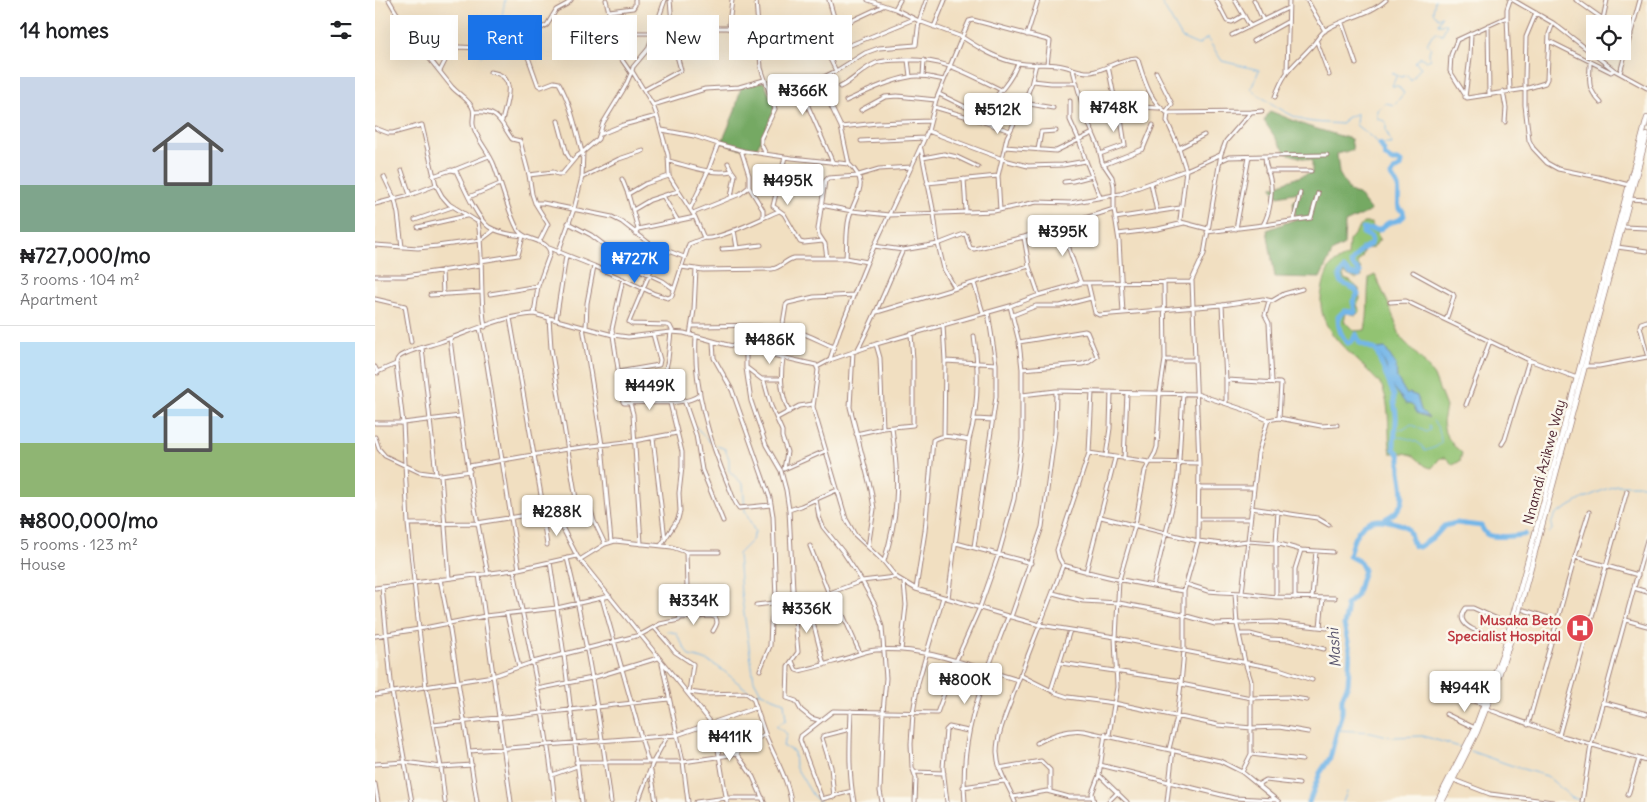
<!DOCTYPE html>
<meta charset="utf-8">
<style>
body{margin:0;font-family:Delius,sans-serif;background:#f2f2f2;color:#202124;height:100vh;display:flex;flex-direction:column;font-size:19px;white-space:nowrap}
*{box-sizing:border-box;margin:0}
p{font-size:16px;color:#757577}
.icon{flex:none;width:28px;height:28px;fill:none;stroke:currentColor;stroke-width:2;stroke-linecap:round;stroke-linejoin:round}
.map{position:relative;flex:1;overflow:hidden}
.sheet{display:flex;flex-direction:column;background:#fff;width:375px}
.sheet>*{flex:none}
.guide{position:absolute;left:15px;top:15px;width:475px;height:45px;display:flex;gap:10px}
.tools{position:absolute;left:1211px;top:15px;display:grid;gap:10px}
.tools a{display:grid;place-items:center;width:45px;height:45px;border-radius:0px;background:#fff;box-shadow:0 5px 20px #0002;font-size:25px}
.price{position:absolute;translate:-50% -42px;padding:0 11px;border-radius:5px;background:#fff;color:#222;font-size:16px;line-height:32px;filter:drop-shadow(0 1px 2px #0008)}
.price::after{content:'';position:absolute;left:50%;top:30px;width:15px;height:11px;margin-left:-8px;background:inherit;clip-path:polygon(0 0,100% 0,50% 100%)}
.price.current{background:#1a73e8;color:#fff}
ul{padding:0;list-style:none}
li{display:grid;align-content:center;gap:10px;height:265px;padding:0 20px}
li+li{border-top:1px solid #e0e0e0}
li span{display:grid;place-items:center;height:155px;border-radius:0px;color:#555}
li>.icon{margin-inline-start:auto}
span .icon{width:90px;height:90px;fill:#fffc;stroke-width:1}
li b{font-size:21px}
h2{display:flex;justify-content:space-between;align-items:center;height:60px;padding:0 20px;font-size:21px}
.tag{padding:0 18px;border-radius:0px;background:#fff;box-shadow:0 5px 20px #0002;font-size:18px;line-height:45px}
.tag.current{background:#1a73e8;color:#fff}
main{display:flex;flex:1;min-height:0}
.map>svg:first-child{display:block}
.green{fill:#92c372;stroke:#6e714e}
.forest{fill:#75a964;stroke:#606448}
.water{fill:#73b6e8;stroke:#5e6a8a}
.lines{fill:none;stroke-linecap:round;stroke-linejoin:round}
.stream{stroke:#73b6e8;stroke-width:1}
.river{stroke:#73b6e8;stroke-width:5}
.minor-casing{stroke:#9e7f76;stroke-width:5}
.highway-casing{stroke:#9e7f76;stroke-width:6}
.minor{stroke:#fff;stroke-width:3}
.highway{stroke:#fff;stroke-width:4.5}
.labels{text-anchor:middle;dominant-baseline:central;stroke-width:5;stroke-linejoin:round;paint-order:stroke}
.street-label{font-size:14px;fill:#4a1f2b;stroke:#fbf7ec}
.health-label{font-size:14px;font-weight:bold;fill:#be3a42;stroke:#fbf7ec;text-anchor:end}
.water-label{font-size:15px;font-style:italic;fill:#58546d;stroke:#fbf7ec}
</style>
<main>
<section class="sheet">
<h2>14 homes<svg class="icon" aria-label="filters" viewBox="0 0 24 24"><path d="M4 7h16M4 17h16"/><circle cx="9" cy="7" r="2"/><circle cx="15" cy="17" r="2"/></svg></h2>
<ul>
<li><span style="background:linear-gradient(#c9d6e8 70%,#7fa58c 0)"><svg class="icon" aria-label="home" viewBox="0 0 24 24"><path d="M3 11l9-7 9 7M6 9v11h12V9"/></svg></span><div><b>₦727,000/mo</b><p>3 rooms · 104 m²</p><p>Apartment</p></div></li>
<li><span style="background:linear-gradient(#bfe0f5 65%,#8fb573 0)"><svg class="icon" aria-label="home" viewBox="0 0 24 24"><path d="M3 11l9-7 9 7M6 9v11h12V9"/></svg></span><div><b>₦800,000/mo</b><p>5 rooms · 123 m²</p><p>House</p></div></li>
</ul>
</section>
<div class="map">
<svg width="1272" height="802" viewBox="0 0 1272 802">
<rect width="100%" height="100%" fill="#fbf7ec"/>
<filter id="ink" filterUnits="userSpaceOnUse"><feTurbulence type="fractalNoise" baseFrequency=".02" numOctaves="2"/><feDisplacementMap in="SourceGraphic" scale="10" xChannelSelector="R" yChannelSelector="G"/><feConvolveMatrix kernelMatrix="1 2 1 2 8 2 1 2 1" color-interpolation-filters="sRGB"/></filter>
<filter id="wash" filterUnits="userSpaceOnUse"><feTurbulence type="fractalNoise" baseFrequency=".0096" numOctaves="4" result="noise"/><feDisplacementMap in="SourceGraphic" scale="20" xChannelSelector="R" yChannelSelector="G"/><feGaussianBlur stdDeviation="1.12" result="paint"/><feColorMatrix in="noise" values="0 0 0 0 0 0 0 0 0 0 0 0 0 0 0 0 0 1.4 0 .05"/><feComposite in="paint" operator="in"/></filter>
<g filter="url(#wash)">
<rect width="100%" height="100%" fill="#f1dfc1"/>
<path class="green" d="M988 223H996L1005 239 998 248 989 249 987 257 982 263 986 269 987 277 981 279 968 273 969 279 975 281 984 289 985 299 982 305 985 311 981 315 971 313 969 321 979 331 990 330C994 313 992 296 994 278L1000 275 1013 303 1026 338 1048 361 1059 376 1071 407 1068 422 1070 433 1078 445 1087 453 1085 461 1078 465 1071 458H1065L1057 468C1049 467 1047 462 1040 457 1033 452 1025 453 1016 453 1012 432 1016 410 1008 389 1006 383 1000 379 996 374 971 347 937 328 948 286 953 266 955 264 973 256L974 241Z"/>
<path class="forest" d="M389 82 400 108 382 148H363L347 142 360 111 366 87Z
M895 111 932 126 976 139 978 150 962 154 964 173 975 192 983 194 996 211 970 223 969 245 958 251 945 278 900 277 892 230 921 219 918 202 929 191 903 196 897 187 937 172V161L911 153 889 121Z"/>
<path class="water" d="M1010 348 1021 365 1022 378 1032 395 1034 393 1042 396 1046 410 1054 418 1042 413C1039 407 1038 404 1031 404L1013 380 1011 366 1002 349Z"/>
<g class="lines">
<path class="stream" d="M785 0 807 38 823 45 832 38 847 61 884 70 876 89C888 99 916 117 931 121 943 123 956 123 967 124L971 118 982 113 981 125 1005 144H1017L1011 131V122L1002 118V110L1011 103 1019 105 1029 93 1023 86H1017L1021 77 1017 73 1026 77 1032 75 1036 81 1046 67 1040 62 1046 57 1051 61 1056 59 1053 55 1056 47 1052 44 1057 35 1061 32 1067 35 1072 24H1063L1067 16 1063 18 1058 12 1060 0
M114 46 124 32 130 0
M106 56 111 49
M320 426 336 443
M1021 430 1031 428 1036 424 1051 432 1055 430 1054 425
M1022 437C1033 438 1045 440 1050 451L1061 447 1066 443C1066 434 1064 428 1058 421
M340 445 350 449 354 459V471L368 484 370 511 380 532 377 540 363 554 366 593 379 680 386 693 409 702 411 720 401 726 412 734 408 746 419 752 420 766 438 796 445 802
M1174 533 1177 530 1176 524 1180 515 1209 498 1241 485H1272
M292 631 301 633 314 656C319 657 325 658 330 660 349 667 362 685 379 694L385 693
M963 730 996 732 1017 737 1048 736 1088 748
M1095 751 1141 767 1172 776 1197 798 1206 800
M968 802 972 792"/>
<path class="river" d="M1005 144 1009 151 1010 156 1017 161H1023L1026 163 1025 167 1020 170 1016 176C1029 192 1021 192 1024 209L1028 211 1029 216 1024 220 1013 223 1004 230 988 229V233L996 237 997 241 996 244 987 249 976 263 978 266 985 272 984 276 976 274 969 269 964 276 967 283 980 289 983 294 978 301 980 312 969 311 963 317C963 327 965 336 973 343L978 340 981 334 985 343 1001 350 1019 395C1018 403 1021 408 1021 416 1022 427 1018 437 1019 449 1028 456 1024 461 1025 471 1028 493 1034 507 1010 519
M934 802 945 773 955 758 967 712V698L973 684 975 650 969 625 972 611 971 605 981 596 989 570 985 562 974 556C979 531 989 514 1018 522 1023 524 1028 524 1032 528 1035 532 1037 540 1039 546L1044 547 1060 536 1069 526 1081 523 1106 526C1108 529 1110 534 1113 535 1120 538 1143 536 1150 534"/>
</g>
</g>
<g filter="url(#ink)">
<g class="lines">
<g class="minor-casing">
<path id="minor" d="M14 0C31 31 55 59 77 87 83 94 95 100 98 109 100 115 96 122 99 128 103 141 114 152 119 165 127 186 132 209 143 230 150 242 173 238 175 253L163 286 159 314
M231 0 245 57 256 73
M381 0 386 68 400 109 386 138V144L391 154
M454 0 468 48 455 59 461 71 447 78 444 81 466 127 474 164
M841 0 852 21 857 22 869 15
M860 0 875 26
M879 0 888 20
M932 0 950 31
M1138 0 1178 23 1239 70 1272 88
M1201 0 1228 19
M1232 0 1228 19 1234 24
M520 9 525 0
M234 11 258 8 260 5V0
M1161 13 1151 37 1150 78V105L1154 140 1158 148 1172 163 1183 169 1223 177 1254 185
M1132 17 1082 40 1076 55 1075 71 1092 98 1150 89 1170 83 1172 79 1174 34 1178 23
M967 23 981 64
M1113 25 1114 94
M559 27 570 0
M356 28 354 24 357 0
M461 28 508 6
M1248 31 1256 35
M652 35 663 0
M857 35 913 8
M241 36 254 33H298L336 28H351L383 32
M151 37 153 57 163 85 166 87 179 82 184 83C196 104 201 129 207 152
M878 41 912 22
M1174 41 1236 72 1239 70
M942 42 954 75
M468 48 539 19
M533 60 535 76
M1215 61C1215 82 1211 87 1226 103
M672 64 675 41 673 40 598 20 594 21 587 37C604 48 623 60 643 63 656 66 669 63 682 65 694 66 704 73 716 72 732 70 742 59 761 58L763 60C769 79 775 103 793 113L876 112
M698 70 710 115 723 145 727 162 737 177 739 186V209L744 241 748 313
M65 71 73 55 83 47 107 48 143 41 172 25 181 10 192 4 196 0
M461 71 490 53 504 48 541 45 544 21 551 1
M912 71 914 0
M115 72C144 75 131 102 127 121
M781 72 797 104 791 112
M1245 73 1265 0
M548 76 549 60
M444 81 433 85V106L458 163
M658 81 676 83H702
M465 87C478 81 487 69 501 63 509 60 518 60 527 60 568 58 590 72 626 90
M269 90 306 70 299 45 295 0
M1135 90 1132 17V9L1135 0
M1128 91 1131 108 1130 122
M564 94 605 114
M900 97C910 69 918 67 936 47 941 42 945 33 952 29 970 18 996 14 1011 0
M1090 97 1095 57 1096 33
M471 101C491 92 512 81 534 77 546 74 558 78 569 80
M695 101V120L704 140 711 161
M740 101 742 105 746 106 784 108
M649 103 678 108
M707 103 740 101 733 66
M278 105 330 89 364 87 389 80
M559 107 600 119C616 101 634 86 643 63
M486 110 510 97 522 96 561 100
M99 112C124 110 125 122 137 139L145 141 154 175
M793 113 792 121 804 148
M600 119 635 131
M183 121 192 154 197 162
M466 127 502 123 555 121
M0 128 13 133H18L47 125 61 185 67 196 74 204 103 222C109 257 104 292 110 327
M287 130 319 136 343 144 369 151 417 158 474 164C496 184 480 195 474 218 471 231 472 245 471 258
M553 131 633 161 653 166 688 165 711 161 725 197
M226 134 248 125 282 116
M829 135 804 148 811 170 805 220 806 222 833 229
M486 141 550 138
M630 147 681 151 718 133
M546 149 559 214 563 244 569 269 580 288
M663 150 666 132 681 131
M725 154 750 145 744 106
M890 156 952 155
M410 157 398 206 409 214 425 242 429 243 448 241
M548 158 569 154 582 157 603 167
M294 161C314 166 336 175 357 171L360 175 356 197
M353 163 357 171
M728 165 768 149 778 125
M79 170 114 156
M27 171 35 195
M892 171H936
M484 175 504 169 537 167
M58 176 76 170 81 171C88 185 102 219 114 227 124 233 137 235 148 236L143 255 106 261
M9 177 20 200 23 214 27 247
M208 177 244 159 268 151
M247 179 253 194 263 229
M589 179 591 211
M689 182 698 181 717 176
M552 183 623 176
M776 183 782 212
M374 187 388 210V217
M253 194 270 184 294 176
M288 196 303 221
M94 197 125 184
M1253 199 1272 200
M160 203H168L237 217 247 222 275 244 309 257
M0 204 35 195 61 185
M446 205 477 211 514 215 619 211 662 202 695 203 745 194 811 170 845 155
M315 209 333 171 343 144
M258 210 275 200 303 191
M625 210 623 176 632 137 647 108 656 85 661 64
M318 213 365 194 374 187V175L366 150
M740 218 805 208
M919 219 925 193
M40 220 77 207
M193 223 216 235 258 267 288 281 299 289
M889 225 936 218 943 193
M689 226 695 252 706 283
M43 227 91 216
M1248 227 1272 228
M861 229 874 157
M832 232 888 225C895 213 898 193 895 179 893 169 890 168 890 156L854 157 845 161
M260 233 263 229 320 217
M743 234 783 229 809 223
M649 237 654 266 664 295
M329 238C342 241 389 217 404 211
M164 242 173 224 160 203 157 194 154 175 178 172 183 174H187L202 156 208 152
M275 244 276 270 254 322 257 324 292 325 295 326 298 332
M0 245 43 248 62 246 106 240 119 230
M499 246 528 250 563 244 589 234 591 235 595 248 599 249 649 237 739 209
M1242 247 1272 251
M174 248 219 266 280 294 293 298 297 296 314 244 329 238 320 217 294 176 293 155 282 116 278 105 257 71 258 67 273 49 290 0
M362 248 386 245
M347 249 362 248 359 230
M183 253 199 209 207 177 208 152 223 139 228 123 250 87 257 71
M452 258 450 244 444 235 443 229 450 181 453 178 484 176
M306 267 328 270 397 269C406 268 410 260 419 258H471L492 262
M67 270 68 295
M1038 272 1078 294 1079 296 1071 320
M0 276H30L106 265
M248 279 237 329 248 402 249 403H255L258 414 266 544
M789 282 790 360 785 392 782 447 780 453 770 471 760 525 744 580 741 638 904 669 937 680
M599 283 608 313
M713 283 720 313 724 315 847 305 888 299 897 301 909 294 927 289
M115 294 163 286
M55 295 106 292
M0 299 30 306 36 342
M894 301 890 315 894 323 897 382
M1015 302 1031 301 1154 360 1202 378
M847 305 851 380V403
M502 312 654 266
M638 315 661 306H685L716 298
M135 318 169 512
M174 318 176 348 202 505
M181 320 191 256
M1272 321 1266 323 1265 326 1272 354
M568 325 570 361 569 436
M317 326C351 326 386 323 420 331 433 334 446 342 459 347
M208 327 227 445 236 542
M105 328 112 364 144 569
M211 328 212 303 219 266
M407 329 411 305 413 303 439 297 479 295
M315 335 319 310 321 269
M321 337C318 388 334 440 354 487 357 495 359 502 364 508L396 505
M75 339C85 418 96 496 113 574
M338 342 339 358 357 390 395 498 398 516 401 600 396 622 395 646 385 670
M644 342 710 331 712 332 722 356 714 362 707 364 647 369
M501 344 505 358 508 428
M47 348 61 474
M483 349C500 317 513 283 528 250
M371 350V368L376 401 391 445 406 471 411 490 414 510 419 610 423 652 413 666 412 698 421 701 426 710 436 718 443 720
M478 351 475 407 496 490 499 509 493 547
M408 358C405 378 406 393 414 412
M455 359 465 329 492 262 553 131 561 100 587 37 544 21 520 9 493 0
M790 360H820
M570 361 621 364
M1210 366H1224L1272 357
M0 367 3 373
M442 367 455 360 501 344 635 306 664 295 706 283 816 282 829 254 846 154 851 141 876 112 887 111
M372 368 389 381 396 406 407 431V437L412 452 409 469
M263 369 266 386
M243 372 284 365 285 360 278 334
M0 373 21 364
M388 379H405
M852 380 905 383 906 384 904 418
M717 392 714 453 682 550 684 558 688 565C728 577 768 585 809 591
M647 395 681 391 822 394 870 410 893 420 904 418 946 426 962 425
M309 400 321 435 327 470 348 521
M284 402 293 359 296 332
M255 403C274 401 309 407 324 395
M1091 405 1115 341
M402 418 424 406 438 404
M600 419 618 420
M0 423H28L85 416
M481 434 508 428 538 425V359L536 334
M0 437 4 449 10 456 44 472 66 475 95 471
M278 438 290 539
M1127 444 1130 439 1154 360
M714 453 774 462 824 463
M731 456 735 428 736 392
M749 459 752 393
M94 466 192 449 259 441 302 433
M409 469 450 451
M66 475 74 578
M824 488H878
M441 499 444 517 448 527 468 552 487 581 500 605 507 627 511 678 508 712 505 791 507 802
M876 508 942 518 954 525
M183 510 186 525 202 556
M414 510 426 506 462 490
M167 512 172 545
M726 517 823 541 847 544 873 541 901 543 926 550 958 552
M824 519H875
M33 524 102 523 183 510 202 506 215 507 219 521 230 544
M581 543 656 563
M286 545 303 519 305 511 304 493 307 467V452L295 403
M435 546 454 594 465 608 485 653
M599 547 621 397V364L613 312
M1200 557 1263 575
M192 558C212 638 225 720 236 802
M206 559 230 544 240 541 297 547 311 552H344
M509 561C515 542 520 521 521 501 523 476 520 452 517 428
M175 562 189 655 207 802
M139 570C154 647 172 724 180 802
M711 572 740 458
M104 575 136 802
M65 579 74 624 102 802
M811 584 833 591 846 592 867 593 901 597 960 598
M778 586 800 495 803 476 808 393
M7 587 17 692 37 802
M0 588 139 570 202 556 367 761 378 777 389 802
M1259 588 1272 592
M541 589 550 531 558 440C568 433 583 438 594 440
M678 593 708 601 744 603 808 615 840 624 897 622 952 628
M860 593 862 625 870 662 876 681V754L867 772
M867 593 883 453 893 420
M901 597V543L903 511
M227 598 273 762
M436 598 438 622 449 665
M573 598 594 440C604 406 604 371 599 336
M920 598V569L926 550
M937 598 941 551
M381 605 441 598 487 581 520 577
M1149 610 1183 621
M132 615 144 667
M636 617 667 527 680 432 681 392
M305 618 335 616 340 617C344 622 341 626 338 631
M1251 620 1272 626
M279 627 293 643 300 652 318 664 314 692
M945 627 948 598
M864 634H875L895 639 914 640 949 649
M0 636 44 629 110 616 182 608 235 596
M1131 639C1118 636 1074 629 1091 608H1098L1136 625
M526 650 531 605 529 583
M417 661 421 670 424 671C438 668 451 664 465 660 477 657 488 651 501 650 550 646 598 667 643 680
M686 663 806 681
M287 664 308 762 313 802
M645 675 681 693 693 697 739 703 843 725 877 728 904 727 933 732
M806 684 876 698 913 697 932 700
M162 689 217 678 283 658
M676 690 695 630
M314 692 329 694 371 693 378 698 382 710
M0 695 118 676 158 662 265 635 285 624 304 620 305 618 301 604 312 588 311 552
M1080 696 1109 704
M1227 702 1272 714
M1112 709 1184 735 1272 761
M476 711C475 742 473 771 479 802
M1071 714 1100 728
M58 725 294 699
M1153 725 1200 557 1214 512
M339 726 352 802
M1184 735 1252 491
M662 743C677 735 692 729 709 731L845 761 867 772 904 802
M794 749 802 717 806 684 809 650V591L823 541 824 463 817 281
M95 751 302 735 380 708 382 710C385 719 388 728 391 736 400 758 413 779 416 802
M876 754 927 760
M201 762H308L362 754 366 749 390 734
M0 764 30 762 66 767 97 765
M725 765 859 798 901 800
M624 768 666 761 675 770V792
M276 771 281 802
M539 772 569 773
M177 775 202 766
M724 775 752 802
M1079 780 1115 794 1178 802
M0 784 3 802
M884 784 891 780 924 784
M588 787 629 781
M477 791 447 799 425 740 426 736 458 711 562 713 581 661 605 607 624 553 639 499 647 440V369L644 342 635 306
M1253 795 1264 759
M459 797 456 767 447 738 448 736 475 729
M638 797 672 791 694 797H716
M70 802 66 767 51 687 44 629 33 524 28 423 21 364C22 360 21 360 24 357 33 350 54 346 65 342 95 332 127 316 159 314L238 335 253 337 296 332 309 333 349 344 441 365 443 370 438 407 471 519 480 535 509 562 521 577 541 589 636 617 665 625 740 637 742 687 734 735
M263 802 278 762 293 735
M321 802 352 798H388
M540 802 541 778 537 767 536 744 538 713 543 683 568 597
M572 802 568 768 571 730 574 727 593 731
M590 802C584 733 609 679 633 617
M640 802C633 784 623 773 622 752 622 735 630 717 636 701 652 655 671 611 688 565
M719 802 717 793 724 775 730 734
M733 802 743 792
M792 802 798 750
M1207 802 1216 745 1272 540"/>
</g>
<g class="highway-casing">
<path id="highway" d="M1062 802 1100 728 1128 652 1272 118
M1067 802 1102 732 1122 681 1139 630 1272 135"/>
</g>
<use href="#minor" class="minor"/>
<use href="#highway" class="highway"/>
</g>
</g>
<defs>
<g id="hospital-disc" transform="scale(1.4375)"><circle r="9.5" fill="#e0444e" stroke="#fbf7ec"/><path d="M-5-5h3v3.5h4V-5h3V5h-3V1.5h-4V5h-3Z" fill="#fff"/></g>
</defs>
<g fill-rule="evenodd">
<use href="#hospital-disc" x="1205" y="628"/>
</g>
<g class="labels">
<g class="street-label">
<text transform="translate(1169 462) rotate(-75)">Nnamdi Azikwe Way</text>
</g>
<g class="health-label">
<text x="1186" y="620">Musaka Beto<tspan x="1186" dy="16">Specialist Hospital</tspan></text>
</g>
<g class="water-label">
<text transform="translate(959 648) rotate(-94)">Mashi</text>
</g>
</g>
</svg>
<div class="tools">
<a><svg class="icon" aria-label="locate" viewBox="0 0 24 24"><circle cx="12" cy="12" r="6"/><path d="M12 2v4M12 18v4M2 12h4M18 12h4"/></svg></a>
</div>
<b class="price" style="left:428px;top:116px">₦366K</b>
<b class="price" style="left:739px;top:133px">₦748K</b>
<b class="price" style="left:623px;top:135px">₦512K</b>
<b class="price" style="left:413px;top:206px">₦495K</b>
<b class="price" style="left:688px;top:257px">₦395K</b>
<b class="price current" style="left:260px;top:284px">₦727K</b>
<b class="price" style="left:395px;top:365px">₦486K</b>
<b class="price" style="left:275px;top:411px">₦449K</b>
<b class="price" style="left:182px;top:537px">₦288K</b>
<b class="price" style="left:319px;top:626px">₦334K</b>
<b class="price" style="left:432px;top:634px">₦336K</b>
<b class="price" style="left:590px;top:705px">₦800K</b>
<b class="price" style="left:1090px;top:713px">₦944K</b>
<b class="price" style="left:355px;top:762px">₦411K</b>
<div class="guide">
<a class="tag">Buy</a>
<a class="tag current">Rent</a>
<a class="tag">Filters</a>
<a class="tag">New</a>
<a class="tag">Apartment</a>
</div>
</div>
</main>
